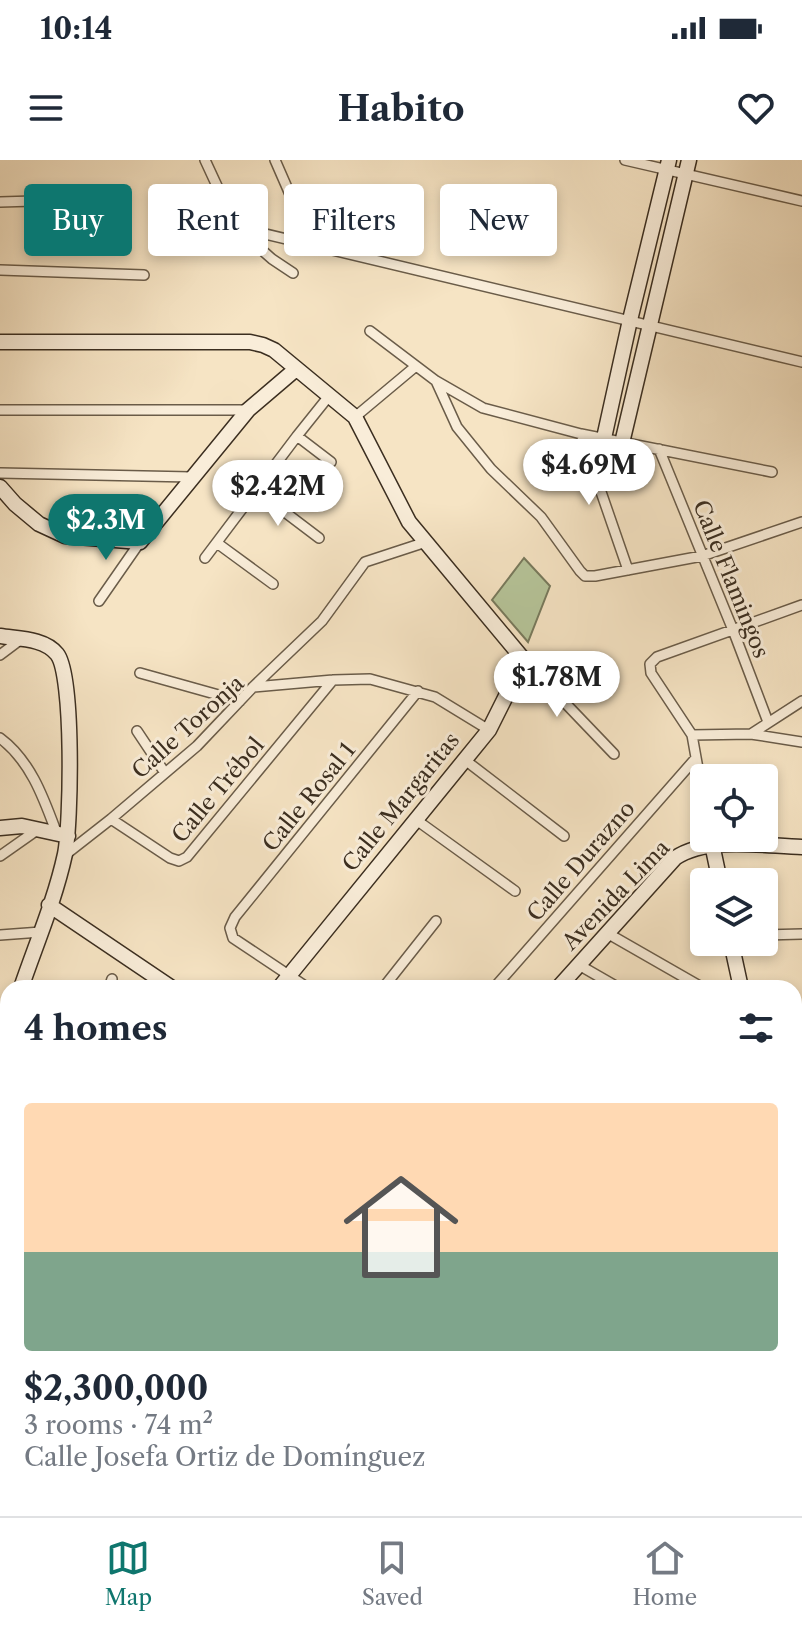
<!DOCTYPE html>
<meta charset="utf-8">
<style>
body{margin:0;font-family:"Libre Caslon Text",serif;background:#f2f2f3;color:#1f2937;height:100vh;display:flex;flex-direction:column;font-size:30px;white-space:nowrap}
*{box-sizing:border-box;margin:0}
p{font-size:26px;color:#747a83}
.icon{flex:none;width:44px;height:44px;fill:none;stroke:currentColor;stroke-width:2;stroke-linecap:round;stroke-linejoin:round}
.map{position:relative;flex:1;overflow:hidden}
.drawer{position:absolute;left:0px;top:820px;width:802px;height:536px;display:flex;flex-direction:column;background:#fff;border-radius:24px 24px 0 0;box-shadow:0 4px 12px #0003}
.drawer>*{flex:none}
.guide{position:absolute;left:24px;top:24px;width:754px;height:72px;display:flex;gap:16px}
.buttons{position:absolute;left:690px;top:604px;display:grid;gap:16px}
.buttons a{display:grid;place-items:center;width:88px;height:88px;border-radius:8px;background:#fff;box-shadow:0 4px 12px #0003;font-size:40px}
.price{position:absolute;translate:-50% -68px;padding:0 18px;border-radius:28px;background:#fff;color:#222;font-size:26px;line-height:52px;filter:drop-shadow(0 2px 4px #0008)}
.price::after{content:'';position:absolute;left:50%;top:48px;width:24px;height:18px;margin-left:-12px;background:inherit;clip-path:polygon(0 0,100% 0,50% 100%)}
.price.on{background:#0f766e;color:#fff}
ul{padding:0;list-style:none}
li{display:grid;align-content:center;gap:16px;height:424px;padding:0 24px}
li span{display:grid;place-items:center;height:248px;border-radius:8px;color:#555}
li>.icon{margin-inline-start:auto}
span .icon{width:144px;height:144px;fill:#fffc;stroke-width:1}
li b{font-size:34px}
h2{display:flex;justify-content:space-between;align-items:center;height:96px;padding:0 24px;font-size:34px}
.chip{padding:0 28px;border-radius:8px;background:#fff;box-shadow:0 4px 12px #0003;font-size:28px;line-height:72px}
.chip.on{background:#0f766e;color:#fff}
.status{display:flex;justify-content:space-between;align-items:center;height:56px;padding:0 40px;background:#fff;direction:ltr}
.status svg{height:22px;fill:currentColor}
header{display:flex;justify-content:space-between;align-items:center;height:104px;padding:0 24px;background:#fff;font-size:36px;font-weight:700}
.dock{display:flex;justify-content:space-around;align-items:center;height:112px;border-top:2px solid #e0e1e3;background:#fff;font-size:22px;color:#747a83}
.dock a{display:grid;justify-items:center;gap:4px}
.dock .on{color:#0f766e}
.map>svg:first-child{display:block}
.green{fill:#b6c59a;stroke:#787a5d;stroke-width:2}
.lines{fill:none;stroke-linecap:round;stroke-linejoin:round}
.street-casing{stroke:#6a5c49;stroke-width:12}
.secondary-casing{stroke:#3b2e20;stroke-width:17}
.street{stroke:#f9edd9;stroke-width:9}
.secondary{stroke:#f9edd9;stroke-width:14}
.labels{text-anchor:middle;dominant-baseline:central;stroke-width:6;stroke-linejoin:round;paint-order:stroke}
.street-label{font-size:22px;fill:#3b2e20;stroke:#f9edd9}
</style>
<div class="status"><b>10:14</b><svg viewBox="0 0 49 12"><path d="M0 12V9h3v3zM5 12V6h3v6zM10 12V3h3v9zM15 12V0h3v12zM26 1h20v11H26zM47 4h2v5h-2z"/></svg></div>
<header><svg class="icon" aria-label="menu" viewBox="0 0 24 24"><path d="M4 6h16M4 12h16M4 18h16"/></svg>Habito<svg class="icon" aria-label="heart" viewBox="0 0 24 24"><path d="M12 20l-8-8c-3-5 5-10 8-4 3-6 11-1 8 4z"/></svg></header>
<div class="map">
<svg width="802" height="1356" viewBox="0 0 802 1356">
<rect width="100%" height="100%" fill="#f6e4c4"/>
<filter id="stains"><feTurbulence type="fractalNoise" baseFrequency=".0025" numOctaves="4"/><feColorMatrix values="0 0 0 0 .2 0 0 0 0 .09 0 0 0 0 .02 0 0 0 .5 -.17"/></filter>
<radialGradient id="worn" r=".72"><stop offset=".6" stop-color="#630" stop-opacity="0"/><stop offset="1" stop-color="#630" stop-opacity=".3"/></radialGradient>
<path class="green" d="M524 398 550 426 528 482 492 440Z"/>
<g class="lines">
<g class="street-casing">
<path id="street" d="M205 0 236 67 272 99 293 113
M275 0 313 87
M625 0 802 41
M0 42 101 39
M236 67 802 202
M0 110 144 115
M370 171 436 221 483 248 581 274 772 312
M436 221 457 267 491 309 541 357 580 411 585 416H595L702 396 802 362
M0 250H248
M355 257 416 206
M581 274 628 410
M297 276 331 302
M659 289 733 470 768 562
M0 313 191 317
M257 331 319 378
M217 383 273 424
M205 398 297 276 329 236
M99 441 140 382
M0 495 20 480
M524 500 614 594
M140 513 240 541
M253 527 333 520 370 519 435 537 489 570
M137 571 165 613
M751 574 802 541
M692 575 751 574 802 582
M0 578C31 601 44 639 57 674
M465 600 564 676
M704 642 692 575 651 513 650 504 657 497 802 445
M111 659 170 698 179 701 187 697 333 520
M415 659 515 731
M65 695 111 659 197 586 253 527 322 461 365 402 426 382
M0 696 37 670
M607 773 703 828
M0 775 41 772
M764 775 802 774
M579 805 619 828
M109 828 112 819
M308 828 233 778 230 768 235 757 418 531
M383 828 436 761
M494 828 696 598
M794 855H802
M794 918H802
M794 1027H802
M794 1114H802
M0 1211 8 1209
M794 1281 802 1243
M0 1346 8 1344
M62 1348 63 1356
M174 1348 176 1356
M257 1356 259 1348
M472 1356 474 1348
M588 1356 590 1348
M645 1356 647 1348
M778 1356 779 1348"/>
</g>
<g class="secondary-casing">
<path id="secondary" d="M0 182H250L263 185 274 190 355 257 409 362 524 500 489 570 279 828
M604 278 630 160 669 0
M622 283 689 0
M0 327 15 344 39 364 65 376 140 382 248 250 296 209
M0 476C18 479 44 478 57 494 74 515 71 664 65 694 55 740 36 784 21 828
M0 668 22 666 68 676
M712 684 720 722
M49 745 172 828
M731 782 741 828
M558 828 675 698C708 676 763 686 802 687
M0 886 8 864
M0 1055 8 1056
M274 1348 280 1356
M548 1348 579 1356
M355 1356 373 1348
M687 1356 689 1348"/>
</g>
<use href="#street" class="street"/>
<use href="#secondary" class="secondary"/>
</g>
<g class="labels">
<g class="street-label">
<text transform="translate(731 419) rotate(68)">Calle Flamingos</text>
<text transform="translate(188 567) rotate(-42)">Calle Toronja</text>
<text transform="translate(218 630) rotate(-50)">Calle Trébol</text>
<text transform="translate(309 637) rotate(-51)">Calle Rosal 1</text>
<text transform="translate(401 642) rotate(-51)">Calle Margaritas</text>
<text transform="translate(581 701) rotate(-49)">Calle Durazno</text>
<text transform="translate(616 735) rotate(-46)">Avenida Lima</text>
</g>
</g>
<rect width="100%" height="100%" filter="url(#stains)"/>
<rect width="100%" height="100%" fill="url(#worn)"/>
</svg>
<div class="buttons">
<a><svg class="icon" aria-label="locate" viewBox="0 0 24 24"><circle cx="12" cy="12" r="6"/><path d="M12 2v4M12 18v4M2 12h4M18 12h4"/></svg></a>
<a><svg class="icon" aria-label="layers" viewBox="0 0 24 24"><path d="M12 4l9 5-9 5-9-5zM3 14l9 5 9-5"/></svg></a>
</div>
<b class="price" style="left:589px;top:347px">$4.69M</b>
<b class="price" style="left:278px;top:368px">$2.42M</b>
<b class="price on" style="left:106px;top:402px">$2.3M</b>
<b class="price" style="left:557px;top:559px">$1.78M</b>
<div class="guide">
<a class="chip on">Buy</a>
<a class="chip">Rent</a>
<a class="chip">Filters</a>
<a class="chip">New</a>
</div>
<section class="drawer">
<h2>4 homes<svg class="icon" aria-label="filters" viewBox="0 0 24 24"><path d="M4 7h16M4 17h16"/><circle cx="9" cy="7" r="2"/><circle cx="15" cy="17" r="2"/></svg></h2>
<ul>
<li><span style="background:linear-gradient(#ffd9b3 60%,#7fa58c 0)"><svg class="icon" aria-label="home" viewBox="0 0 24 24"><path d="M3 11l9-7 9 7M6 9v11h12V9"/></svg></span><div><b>$2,300,000</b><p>3 rooms · 74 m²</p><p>Calle Josefa Ortiz de Domínguez</p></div></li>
</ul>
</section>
</div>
<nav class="dock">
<a class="on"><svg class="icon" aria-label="map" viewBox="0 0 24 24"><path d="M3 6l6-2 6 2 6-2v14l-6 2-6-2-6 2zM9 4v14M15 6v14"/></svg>Map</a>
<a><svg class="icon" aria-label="saved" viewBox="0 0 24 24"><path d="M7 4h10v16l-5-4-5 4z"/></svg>Saved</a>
<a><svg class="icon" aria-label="home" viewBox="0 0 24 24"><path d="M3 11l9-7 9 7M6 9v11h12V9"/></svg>Home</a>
</nav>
